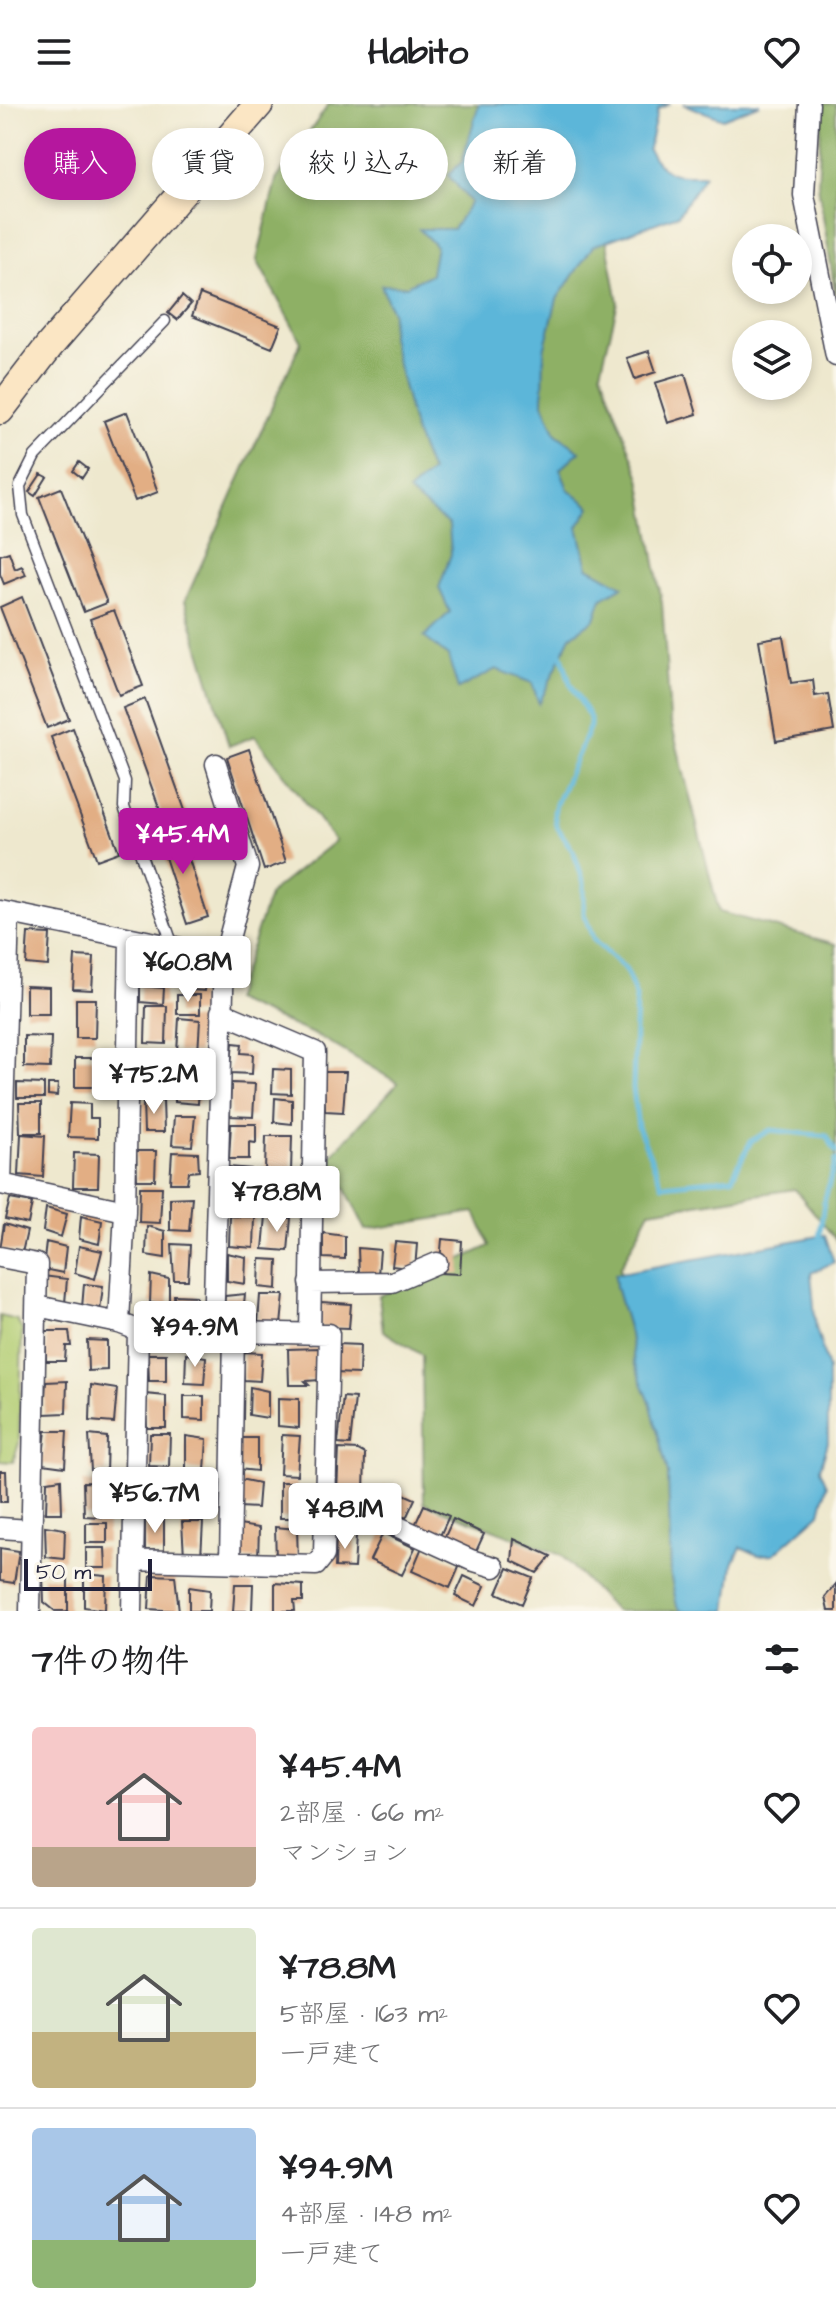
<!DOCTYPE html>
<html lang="ja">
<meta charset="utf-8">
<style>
body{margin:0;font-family:"Architects Daughter","Klee One",sans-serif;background:#f6f6f6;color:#202124;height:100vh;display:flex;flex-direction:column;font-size:30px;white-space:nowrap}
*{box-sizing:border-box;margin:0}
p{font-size:26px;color:#757577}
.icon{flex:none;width:44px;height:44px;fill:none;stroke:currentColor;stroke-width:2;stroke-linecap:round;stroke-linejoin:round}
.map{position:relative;height:1507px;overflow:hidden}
.sheet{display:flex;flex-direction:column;background:#fff;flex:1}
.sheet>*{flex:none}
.hud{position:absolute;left:24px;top:24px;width:788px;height:72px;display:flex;gap:16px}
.controls{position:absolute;left:732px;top:120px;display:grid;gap:16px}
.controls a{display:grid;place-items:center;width:80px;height:80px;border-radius:50%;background:#fff;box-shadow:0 4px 12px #0003;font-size:40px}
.scale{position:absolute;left:24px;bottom:20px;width:128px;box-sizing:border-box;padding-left:8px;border:4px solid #22223b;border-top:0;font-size:22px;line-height:28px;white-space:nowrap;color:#22223b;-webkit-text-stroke:6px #fbf7ec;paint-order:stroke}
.price{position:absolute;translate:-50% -68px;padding:0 18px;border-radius:8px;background:#fff;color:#222;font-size:26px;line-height:52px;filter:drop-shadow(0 2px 4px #0008)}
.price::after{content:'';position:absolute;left:50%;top:48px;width:24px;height:18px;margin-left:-12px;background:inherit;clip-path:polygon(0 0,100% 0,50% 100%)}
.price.current{background:#b5179e;color:#fff}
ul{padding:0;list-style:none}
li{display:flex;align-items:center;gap:24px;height:200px;padding:0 32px}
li+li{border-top:2px solid #e0e0e0}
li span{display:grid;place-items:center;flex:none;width:224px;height:160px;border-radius:8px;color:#555}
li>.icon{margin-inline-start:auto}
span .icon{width:96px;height:96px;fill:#fffc;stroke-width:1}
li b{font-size:34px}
h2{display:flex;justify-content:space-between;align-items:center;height:96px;padding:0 32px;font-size:34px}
.chip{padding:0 28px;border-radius:36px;background:#fff;box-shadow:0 4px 12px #0003;font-size:28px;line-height:72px}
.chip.current{background:#b5179e;color:#fff}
header{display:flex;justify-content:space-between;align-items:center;height:104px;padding:0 32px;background:#fff;font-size:36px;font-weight:700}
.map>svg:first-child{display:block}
.green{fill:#b3cd73;stroke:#6a7857;stroke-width:2}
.forest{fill:#8eb065;stroke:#586950;stroke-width:2}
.water{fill:#5bb6d9;stroke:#3e6c8a;stroke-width:2}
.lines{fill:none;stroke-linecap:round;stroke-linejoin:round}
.stream{stroke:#5bb6d9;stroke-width:5}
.building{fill:#e2ae84}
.lane-casing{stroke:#414051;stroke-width:13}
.street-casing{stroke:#414051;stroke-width:23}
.secondary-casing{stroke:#414051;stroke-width:31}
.lane{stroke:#fff;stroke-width:10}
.street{stroke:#fff;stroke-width:20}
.secondary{stroke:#fbe6c4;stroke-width:28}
</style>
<header><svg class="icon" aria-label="menu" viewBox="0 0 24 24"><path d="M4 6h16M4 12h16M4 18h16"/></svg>Habito<svg class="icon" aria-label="heart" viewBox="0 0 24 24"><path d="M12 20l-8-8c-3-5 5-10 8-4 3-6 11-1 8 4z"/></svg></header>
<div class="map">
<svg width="836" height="1507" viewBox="0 0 836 1507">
<rect width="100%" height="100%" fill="#fbf7ec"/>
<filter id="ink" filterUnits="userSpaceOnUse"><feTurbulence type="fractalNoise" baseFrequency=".0125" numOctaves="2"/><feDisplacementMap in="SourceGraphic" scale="16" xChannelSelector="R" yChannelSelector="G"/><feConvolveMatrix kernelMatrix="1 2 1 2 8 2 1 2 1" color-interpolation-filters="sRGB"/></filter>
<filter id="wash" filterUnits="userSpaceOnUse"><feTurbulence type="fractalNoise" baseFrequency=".006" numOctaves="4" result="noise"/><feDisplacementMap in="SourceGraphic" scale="32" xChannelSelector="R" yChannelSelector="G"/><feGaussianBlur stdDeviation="1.8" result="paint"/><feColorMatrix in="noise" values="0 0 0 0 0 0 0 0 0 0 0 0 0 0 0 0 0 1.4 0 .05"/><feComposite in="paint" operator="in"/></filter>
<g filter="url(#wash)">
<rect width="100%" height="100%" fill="#eee8ce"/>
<path class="green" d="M0 1212 17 1216 22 1226 19 1339 13 1358 0 1357Z"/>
<path class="forest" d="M329 0H581L618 198 601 267 640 374 662 499 670 614 719 808 836 840V1136L795 1085 650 1107 620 1164 711 1507H615L561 1451 424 1399 422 1251 383 1227 379 1192 490 1142 475 1108 366 1126 330 1053 398 979 320 933 233 896 270 789 335 737 255 632 229 642 185 497 301 238 257 156 276 76Z
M822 0H836V193L818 81Z"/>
<path class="water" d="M479 0H670L658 5 648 46C667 74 673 71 705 71L678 111 593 142 557 195 544 246 543 299 556 330 580 347 560 365 568 385 591 403 578 423 588 463 623 482 602 494 595 515 571 532 539 600 532 579 496 565 458 585 448 552 424 533 450 508 439 484 451 450 449 421 408 388 431 368 415 329 391 233 392 208 381 181 406 182 431 170 436 142 419 125H453L471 98 448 71 462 58Z
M683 0H760L723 15Z
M825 1131 834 1158 811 1169 816 1224 828 1265V1338L820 1365 827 1381 820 1409 774 1450 758 1451 741 1443 733 1460 727 1507H681L677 1502 671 1474 668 1370 651 1301 634 1259 630 1230 616 1183 615 1170Z"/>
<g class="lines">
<path class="stream" d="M561 549 570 579 590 614V622L556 700 554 709 556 721 574 749 584 779V810L594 837 626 866 636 893 633 984 638 1023 662 1081 732 1074 751 1037 771 1026 827 1032 836 1048
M819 1135 824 1098 836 1056"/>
</g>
<g id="blocks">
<path class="building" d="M200 190 281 222 272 244 192 212Z
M182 192 191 200 177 216 168 209Z
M649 247 656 268 635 275 627 254Z
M685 270 697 310 668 319 655 279Z
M127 308 158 388 135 397 104 317Z
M79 358 88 365 82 374 73 367Z
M41 370 47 373 35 392 29 388Z
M61 384 107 499 84 508 39 393Z
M9 448 15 465 22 462 26 471 4 480 0 470V451Z
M22 493 69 615 47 624 0 503Z
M114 506 143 582 119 591 90 515Z
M783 532 791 579 813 576 815 592 828 590 834 627 776 637 759 536Z
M145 595 187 712 165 720 123 604Z
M73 624 119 748 97 756 51 633Z
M249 645 286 758 264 766 227 653Z
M179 725 208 813 187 820 158 732Z
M28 829 50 830 48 862 26 860Z
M75 852 94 853 92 886 73 885Z
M144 852 171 853 170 878 142 876Z
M181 866 207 868 205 887 179 885Z
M26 882 49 883V910H26Z
M140 882 164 884 163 900 140 898Z
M177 891H200V910H177Z
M76 895H96L95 934H76Z
M146 902H167L166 940 145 939Z
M179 914 200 916 198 949 177 948Z
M24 932 51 933 50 964 24 963Z
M233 939 242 940 241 949 253 950 252 970 230 969Z
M144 949H164L165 978H145Z
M75 954H95L94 983H75Z
M176 965 200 966 198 1000 175 998Z
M273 965 291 966V990L272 989Z
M324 968H346L343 1008 325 1007Z
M17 979 44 980V994H17Z
M231 979 255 980 253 1013 230 1012Z
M48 980H58L57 992 48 991Z
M275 994 292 996V1020L274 1018Z
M163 996 164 1028H144L143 997Z
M19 999H41V1029H20Z
M70 999 90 1000V1014H98V1034L68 1033Z
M174 1012H195L192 1042 172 1041Z
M231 1020H256V1039L249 1038V1055H229Z
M21 1030 45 1032 43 1073 19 1071Z
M266 1032H292L291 1068 265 1067Z
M136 1047H156L155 1076H137Z
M172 1048 198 1049 199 1067 189 1068 187 1079H170Z
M74 1049 99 1050 98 1083H73Z
M229 1063 251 1065 249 1095 228 1093Z
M270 1076 293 1078 291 1102 268 1100Z
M140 1083H162L160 1119 139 1118Z
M192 1093 189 1127 170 1126V1094Z
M10 1095 32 1099 28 1120 5 1115Z
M46 1104 67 1110 61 1133 43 1127Z
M81 1112 102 1117 99 1140 79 1135Z
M230 1112 255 1113 254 1144 229 1142Z
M266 1112 291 1114 288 1147 263 1145Z
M4 1120 27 1127 22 1149 0 1145Z
M147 1122 165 1127V1154L146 1151Z
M323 1129 345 1132V1155L323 1154Z
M442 1135 462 1137 460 1170 439 1169Z
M46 1138 66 1143 63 1169 43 1165Z
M395 1138 417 1140 415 1165 392 1162Z
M172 1140 190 1141 188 1176H174Z
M79 1142 102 1147 95 1175 75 1169Z
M358 1144 380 1146 378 1171 359 1170Z
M227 1149 246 1153 245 1180 227 1177Z
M260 1155 278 1156 277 1185 259 1183Z
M151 1171 169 1175V1202L150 1199Z
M43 1172 67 1175 65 1199 45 1196Z
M84 1180 103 1182 100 1207 82 1204Z
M245 1190 242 1219 223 1217 225 1192Z
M174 1191 196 1192 194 1216 175 1215Z
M260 1191H284L281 1221 258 1219Z
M321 1198 351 1200 349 1224 320 1223Z
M46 1227H69L71 1242H66L65 1257H46Z
M87 1236 107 1237V1266L88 1267Z
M336 1240 360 1241 359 1270 334 1269Z
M319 1244 320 1276 305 1277 309 1281H289L288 1245Z
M243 1248 262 1249 260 1277 244 1276Z
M148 1250H166V1277H149Z
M186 1250 206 1253 204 1280 185 1279Z
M67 1277 66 1309 44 1310 46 1278Z
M91 1281 117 1285 114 1319 90 1317Z
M250 1283 268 1287V1314L249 1311Z
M145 1290 166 1292V1324H147Z
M184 1292H204V1316L184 1315Z
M343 1293 355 1294 350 1341 338 1340Z
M278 1294 299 1295V1324L278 1322Z
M46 1327H67L65 1363 42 1360Z
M150 1330H170L169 1363 149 1362Z
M89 1331 107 1333 106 1369 91 1367Z
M282 1331 300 1332 297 1371 280 1370Z
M186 1332 207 1335 205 1367 186 1365Z
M239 1334H257V1367L238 1365Z
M339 1345 358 1346 365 1350 364 1389 337 1388Z
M0 1367H6L7 1398H0Z
M145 1371 165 1373V1406H146Z
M61 1375 62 1409H46L47 1377Z
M240 1375 259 1379 257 1404 239 1403Z
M83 1378 102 1379 101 1413 84 1412Z
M185 1378 205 1379V1413L185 1411Z
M280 1378H297L294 1414H280Z
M384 1381 415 1395 406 1414 375 1400Z
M424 1401 449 1412 440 1432 415 1421Z
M145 1412 164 1413V1450L145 1447Z
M453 1415 484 1430 473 1454 442 1439Z
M182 1418H203L201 1453 184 1452Z
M86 1419H107V1439H86Z
M239 1421 259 1424 258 1455H241Z
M45 1422 65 1425 64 1455 46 1453Z
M275 1423 297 1425 298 1456 276 1455Z
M383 1429 415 1444 402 1471 370 1456Z
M336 1430 356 1432 354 1464 335 1463Z
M514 1435 551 1452 537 1469 512 1457Z
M422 1443 460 1461 450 1484 412 1467Z
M0 1444 19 1447 14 1479 0 1477Z
M86 1444H105L106 1464H86Z
M508 1464 533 1474 522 1500 497 1489Z
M84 1470 106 1472 105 1506 84 1503Z
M151 1471 175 1472 179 1507 149 1505Z
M43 1472 68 1475V1507H55L44 1498Z
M464 1472 485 1482 476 1502 455 1492Z
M275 1479 303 1481V1497H294L295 1507H275Z
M235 1480H253L252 1507H233Z
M836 1480V1507H828L825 1493Z
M189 1483 210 1486 209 1507H189Z"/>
</g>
</g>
<g filter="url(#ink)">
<use href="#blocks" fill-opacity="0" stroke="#414051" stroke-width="2"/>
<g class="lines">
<g class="lane-casing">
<path id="lane" d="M165 217 35 352 20 382 23 411 125 677 124 703 173 842"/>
</g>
<g class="street-casing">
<path id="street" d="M809 0 804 91 836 252
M0 807 224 853
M9 809 1 1080 125 1107
M221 908 315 948 310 1230
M0 1153 37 1160 30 1507
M310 1179 392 1178 437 1159
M37 1202 119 1219 138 1226 329 1230 324 1451 316 1461 133 1456
M119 1219 125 1107 130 834
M213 1228 224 853 248 763 216 660
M326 1390 471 1456 494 1463
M0 1424 30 1426
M230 1458 234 1228
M132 1507 138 1226"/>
</g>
<g class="secondary-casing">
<path id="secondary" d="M0 306 50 241 259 0"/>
</g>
<use href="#lane" class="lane"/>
<use href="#street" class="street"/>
<use href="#secondary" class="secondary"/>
</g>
</g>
</svg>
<div class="controls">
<a><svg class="icon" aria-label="locate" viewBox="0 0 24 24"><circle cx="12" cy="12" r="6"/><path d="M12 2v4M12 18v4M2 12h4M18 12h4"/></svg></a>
<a><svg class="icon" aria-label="layers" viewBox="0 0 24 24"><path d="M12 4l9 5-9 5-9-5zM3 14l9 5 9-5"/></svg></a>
</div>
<div class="scale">50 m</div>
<b class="price current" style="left:183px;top:772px">¥45.4M</b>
<b class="price" style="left:188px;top:900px">¥60.8M</b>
<b class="price" style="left:154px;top:1012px">¥75.2M</b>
<b class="price" style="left:277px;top:1130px">¥78.8M</b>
<b class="price" style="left:195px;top:1265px">¥94.9M</b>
<b class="price" style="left:155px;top:1431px">¥56.7M</b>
<b class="price" style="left:345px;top:1447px">¥48.1M</b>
<div class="hud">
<a class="chip current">購入</a>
<a class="chip">賃貸</a>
<a class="chip">絞り込み</a>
<a class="chip">新着</a>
</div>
</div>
<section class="sheet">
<h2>7件の物件<svg class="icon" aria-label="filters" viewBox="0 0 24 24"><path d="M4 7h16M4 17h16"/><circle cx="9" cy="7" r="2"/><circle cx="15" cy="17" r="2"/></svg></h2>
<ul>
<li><span style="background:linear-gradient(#f6c9c9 75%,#b9a48a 0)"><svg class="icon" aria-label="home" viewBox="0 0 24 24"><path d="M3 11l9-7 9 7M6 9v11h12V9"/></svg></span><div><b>¥45.4M</b><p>2部屋 · 66 m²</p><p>マンション</p></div><svg class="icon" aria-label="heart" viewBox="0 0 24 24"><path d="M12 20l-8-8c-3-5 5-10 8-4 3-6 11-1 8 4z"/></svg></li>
<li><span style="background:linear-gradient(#dfe7d0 65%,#c2b280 0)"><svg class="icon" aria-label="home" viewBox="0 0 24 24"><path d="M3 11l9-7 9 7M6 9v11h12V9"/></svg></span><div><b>¥78.8M</b><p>5部屋 · 163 m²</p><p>一戸建て</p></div><svg class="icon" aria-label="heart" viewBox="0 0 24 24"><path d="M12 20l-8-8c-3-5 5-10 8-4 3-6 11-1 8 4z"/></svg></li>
<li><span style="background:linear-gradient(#a9c7e8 70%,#8fb573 0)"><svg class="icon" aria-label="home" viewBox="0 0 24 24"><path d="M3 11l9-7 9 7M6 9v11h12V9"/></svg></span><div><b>¥94.9M</b><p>4部屋 · 148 m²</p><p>一戸建て</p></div><svg class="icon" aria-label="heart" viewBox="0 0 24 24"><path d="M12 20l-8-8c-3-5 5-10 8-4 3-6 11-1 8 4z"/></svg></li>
</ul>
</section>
